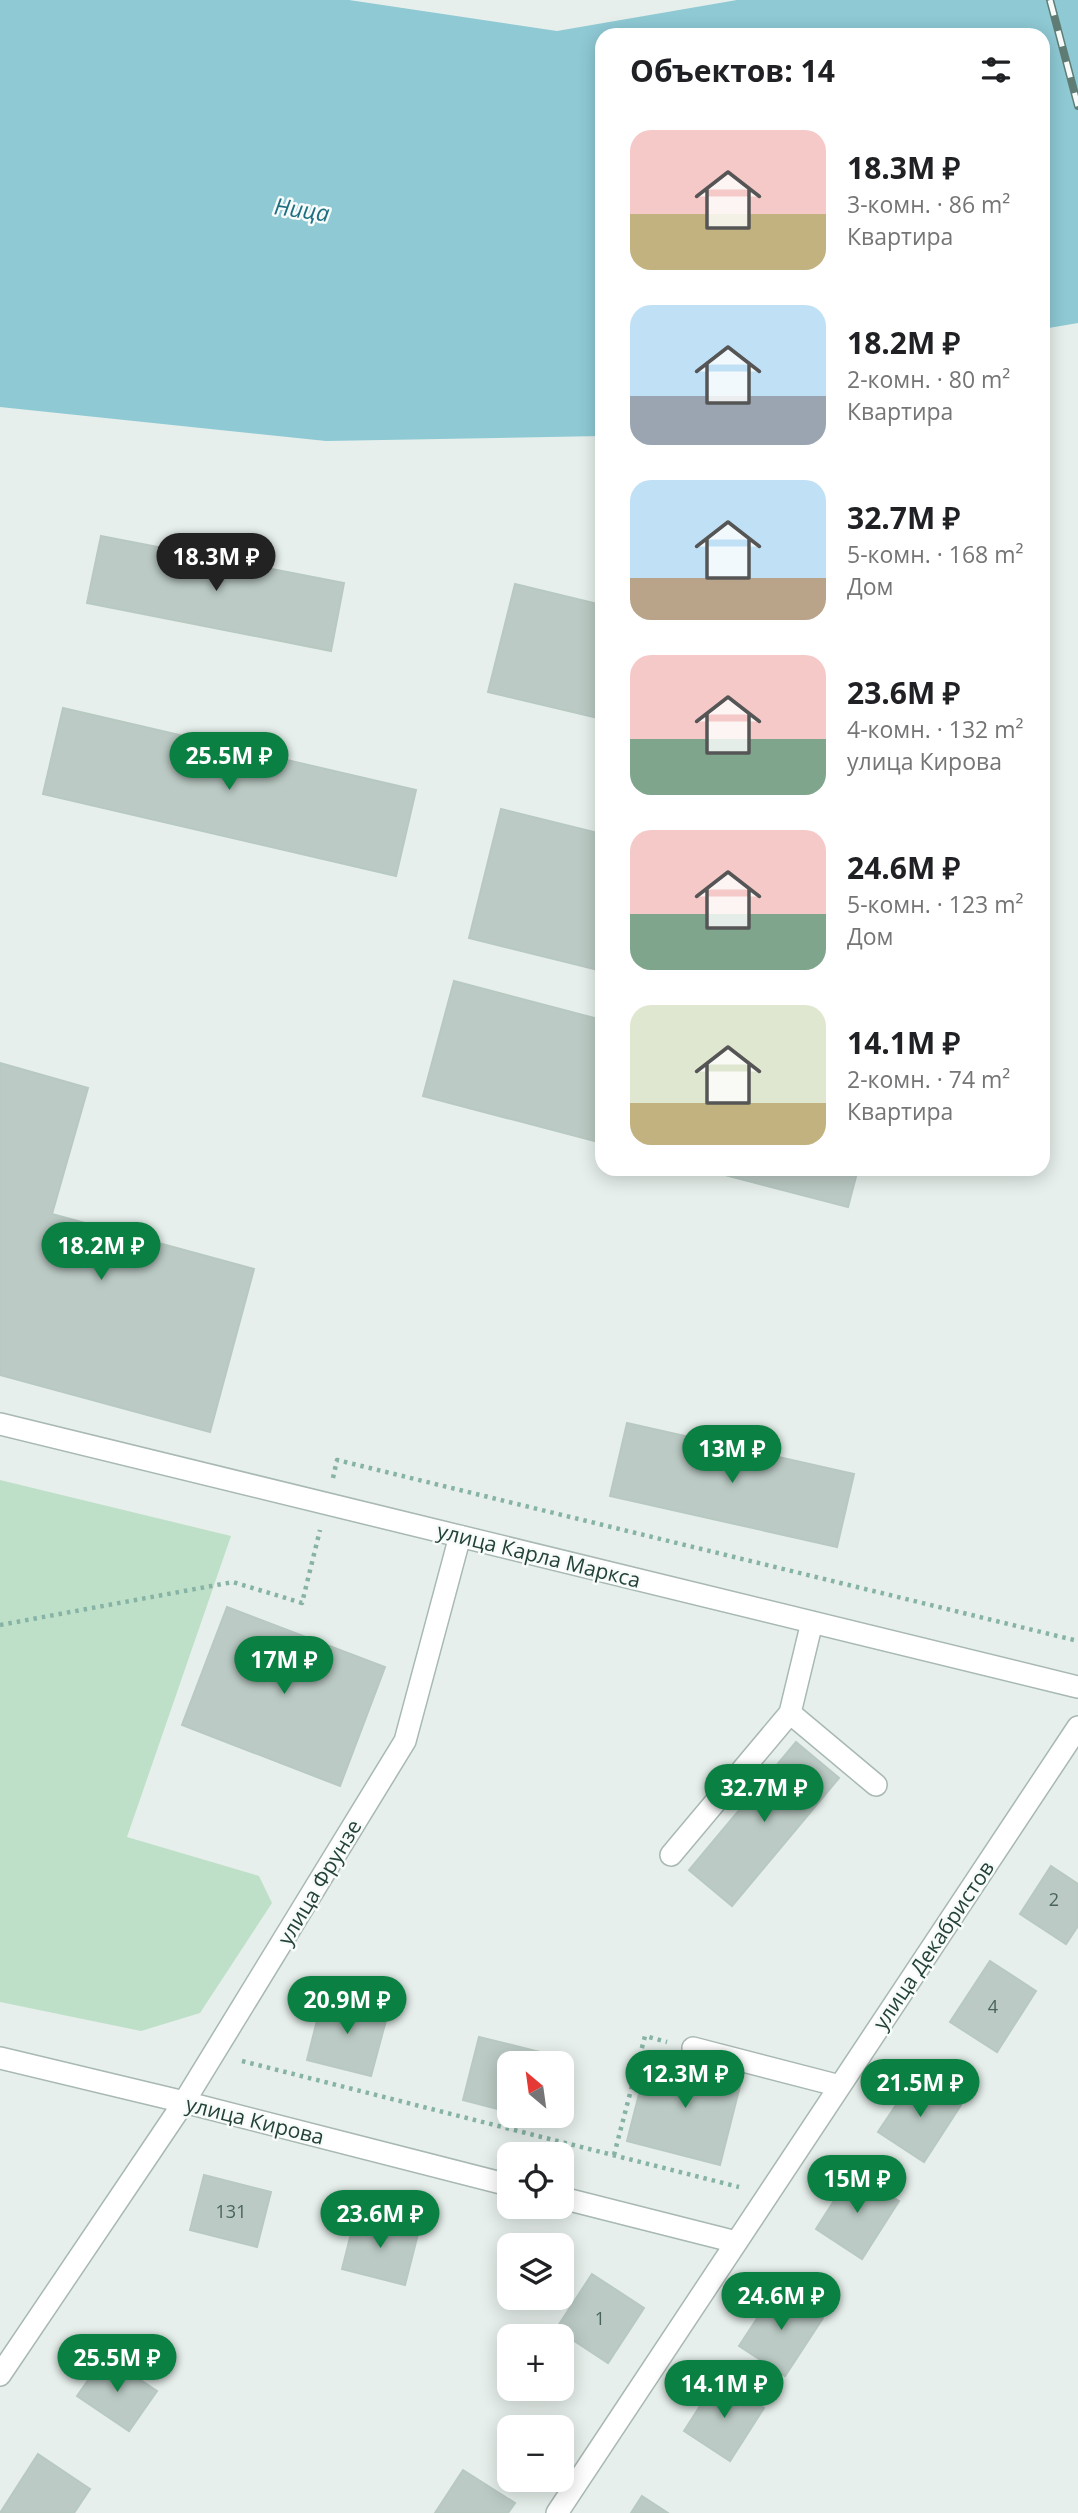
<!DOCTYPE html>
<html lang="ru">
<meta charset="utf-8">
<style>
body{margin:0;font-family:"Open Sans",sans-serif;background:#f6f6f6;color:#202124;height:100vh;display:flex;flex-direction:column;font-size:26px;white-space:nowrap}
*{box-sizing:border-box;margin:0}
p{font-size:23px;color:#757577}
.icon{flex:none;width:38px;height:38px;fill:none;stroke:currentColor;stroke-width:2;stroke-linecap:round;stroke-linejoin:round}
.map{position:relative;flex:1;overflow:hidden}
.sheet{position:absolute;left:595px;top:28px;width:455px;height:1148px;display:flex;flex-direction:column;background:#fff;border-radius:21px;box-shadow:0 4px 18px #0003}
.sheet>*{flex:none}
.needle{width:46px;rotate:331deg}
.fabs{position:absolute;left:497px;top:2051px;display:grid;gap:14px}
.fabs a{display:grid;place-items:center;width:77px;height:77px;border-radius:14px;background:#fff;box-shadow:0 4px 18px #0003;font-size:35px}
.price{position:absolute;translate:-50% -60px;padding:0 16px;border-radius:24px;background:#0b8043;color:#fff;font-size:23px;line-height:46px;filter:drop-shadow(0 2px 4px #0008)}
.price::after{content:'';position:absolute;left:50%;top:42px;width:21px;height:16px;margin-left:-10px;background:inherit;clip-path:polygon(0 0,100% 0,50% 100%)}
.price.on{background:#222;color:#fff}
ul{padding:0;list-style:none}
li{display:flex;align-items:center;gap:21px;height:175px;padding:0 35px}
li span{display:grid;place-items:center;flex:none;width:196px;height:140px;border-radius:21px;color:#555}
li>.icon{margin-inline-start:auto}
span .icon{width:84px;height:84px;fill:#fffc;stroke-width:1}
li b{font-size:30px}
h2{display:flex;justify-content:space-between;align-items:center;height:84px;padding:0 35px;font-size:30px}
.map>svg:first-child{display:block}
.green{fill:#bfe0c8}
.water{fill:#8ec9d4}
.building{fill:#bbcac4;stroke:#b8c9c2;stroke-width:2}
.lines{fill:none;stroke-linecap:round;stroke-linejoin:round}
.minor-casing{stroke:#a8b8b2;stroke-width:24}
.path{stroke:#86b3a5;stroke-width:4.5;stroke-dasharray:3.5 5;stroke-linecap:butt}
.minor{stroke:#fff;stroke-width:21}
.rail-casing{stroke:#5f7d75;stroke-width:8}
.rail{stroke:#f7fbf9;stroke-width:5;stroke-dasharray:16;stroke-linecap:butt}
.labels{text-anchor:middle;dominant-baseline:central;stroke-width:5;stroke-linejoin:round;paint-order:stroke}
.number-label{font-size:18px;fill:#4a645c}
.street-label{font-size:21px;fill:#24423a;stroke:#f7fbf9}
.water-label{font-size:23px;font-style:italic;fill:#1c6f80;stroke:#f7fbf9}
</style>
<div class="map">
<svg width="1078" height="2513" viewBox="0 0 1078 2513">
<rect width="100%" height="100%" fill="#e6efeb"/>
<path class="green" d="M0 1480 231 1536 127 1837 259 1876 272 1903 200 2013 141 2031 0 2002Z"/>
<path class="water" d="M0 0H349L557 31 737 0H1078V323L1043 329V35H602V436L326 441 0 407Z"/>
<path class="building" d="M101 536 344 583 331 651 87 603Z
M515 584 602 605V719L488 692Z
M63 708 416 790 396 876 43 794Z
M501 809 602 834V971L469 938Z
M454 981 602 1020V1143L423 1096Z
M0 1063 88 1088 52 1214 254 1269 210 1432 0 1375Z
M702 1169H858L848 1207Z
M627 1423 854 1474 837 1547 610 1496Z
M227 1607 385 1667 340 1786 182 1725Z
M796 1742 839 1778 732 1906 689 1870Z
M1051 1866 1078 1884V1926L1066 1944 1020 1914Z
M990 1961 1036 1991 997 2052 950 2022Z
M323 1997 388 2013 371 2076 307 2060Z
M479 2037 548 2054 546 2063H509V2112L463 2100Z
M649 2055 742 2078 720 2165 627 2141Z
M916 2075 961 2105 924 2162 878 2132Z
M853 2171 899 2201 862 2259 816 2229Z
M204 2175 271 2192 257 2247 190 2230Z
M356 2214 419 2230 405 2285 342 2269Z
M592 2274 644 2308 608 2363 556 2329Z
M777 2288 823 2318 785 2376 739 2346Z
M105 2356 157 2391 129 2431 77 2396Z
M718 2378 764 2408 730 2461 684 2431Z
M38 2454 90 2489 74 2513H0Z
M463 2470 515 2503 508 2513H435Z
M642 2496 668 2513H631Z"/>
<g class="lines">
<g class="minor-casing">
<path id="minor" d="M0 1424 1078 1687
M790 1713 876 1785
M671 1855 790 1713 812 1622
M693 2048 840 2086
M0 2058 184 2102 509 2185
M562 2198 736 2242
M0 2375 184 2102 405 1741 460 1536
M557 2513 1078 1727"/>
</g>
<path class="path" d="M333 1478 337 1460 1078 1641
M0 1625 233 1582 302 1603 320 1530
M242 2061 739 2187
M614 2155 645 2036 667 2042"/>
<use href="#minor" class="minor"/>
<g class="rail-casing">
<path id="rail" d="M1050 0 1078 106"/>
</g>
<use href="#rail" class="rail"/>
</g>
<g class="labels">
<g class="number-label">
<text x="1054" y="1899">2</text>
<text x="993" y="2006">4</text>
<text x="231" y="2211">131</text>
<text x="600" y="2318">1</text>
</g>
<g class="street-label">
<text transform="translate(539 1555) rotate(14)">улица Карла Маркса</text>
<text transform="translate(319 1882) rotate(-59)">улица Фрунзе</text>
<text transform="translate(933 1945) rotate(-56)">улица Декабристов</text>
<text transform="translate(255 2120) rotate(14)">улица Кирова</text>
</g>
<g class="water-label">
<text transform="translate(302 209) rotate(8)">Ница</text>
</g>
</g>
</svg>
<div class="fabs">
<a><svg class="needle" viewBox="-14 -14 28 28"><path d="M0-13l5 13h-10z" fill="#e53935"/><path d="M0 13l5-13h-10z" fill="#757577"/></svg></a>
<a><svg class="icon" aria-label="locate" viewBox="0 0 24 24"><circle cx="12" cy="12" r="6"/><path d="M12 2v4M12 18v4M2 12h4M18 12h4"/></svg></a>
<a><svg class="icon" aria-label="layers" viewBox="0 0 24 24"><path d="M12 4l9 5-9 5-9-5zM3 14l9 5 9-5"/></svg></a>
<a>+</a>
<a>−</a>
</div>
<b class="price on" style="left:216px;top:593px">18.3M ₽</b>
<b class="price" style="left:229px;top:792px">25.5M ₽</b>
<b class="price" style="left:101px;top:1282px">18.2M ₽</b>
<b class="price" style="left:732px;top:1485px">13M ₽</b>
<b class="price" style="left:284px;top:1696px">17M ₽</b>
<b class="price" style="left:764px;top:1824px">32.7M ₽</b>
<b class="price" style="left:347px;top:2036px">20.9M ₽</b>
<b class="price" style="left:685px;top:2110px">12.3M ₽</b>
<b class="price" style="left:920px;top:2119px">21.5M ₽</b>
<b class="price" style="left:857px;top:2215px">15M ₽</b>
<b class="price" style="left:380px;top:2250px">23.6M ₽</b>
<b class="price" style="left:781px;top:2332px">24.6M ₽</b>
<b class="price" style="left:117px;top:2394px">25.5M ₽</b>
<b class="price" style="left:724px;top:2420px">14.1M ₽</b>
<section class="sheet">
<h2>Объектов: 14<svg class="icon" aria-label="filters" viewBox="0 0 24 24"><path d="M4 7h16M4 17h16"/><circle cx="9" cy="7" r="2"/><circle cx="15" cy="17" r="2"/></svg></h2>
<ul>
<li><span style="background:linear-gradient(#f6c9c9 60%,#c2b280 0)"><svg class="icon" aria-label="home" viewBox="0 0 24 24"><path d="M3 11l9-7 9 7M6 9v11h12V9"/></svg></span><div><b>18.3M ₽</b><p>3-комн. · 86 m²</p><p>Квартира</p></div></li>
<li><span style="background:linear-gradient(#bfe0f5 65%,#9aa5b1 0)"><svg class="icon" aria-label="home" viewBox="0 0 24 24"><path d="M3 11l9-7 9 7M6 9v11h12V9"/></svg></span><div><b>18.2M ₽</b><p>2-комн. · 80 m²</p><p>Квартира</p></div></li>
<li><span style="background:linear-gradient(#bfe0f5 70%,#b9a48a 0)"><svg class="icon" aria-label="home" viewBox="0 0 24 24"><path d="M3 11l9-7 9 7M6 9v11h12V9"/></svg></span><div><b>32.7M ₽</b><p>5-комн. · 168 m²</p><p>Дом</p></div></li>
<li><span style="background:linear-gradient(#f6c9c9 60%,#7fa58c 0)"><svg class="icon" aria-label="home" viewBox="0 0 24 24"><path d="M3 11l9-7 9 7M6 9v11h12V9"/></svg></span><div><b>23.6M ₽</b><p>4-комн. · 132 m²</p><p>улица Кирова</p></div></li>
<li><span style="background:linear-gradient(#f6c9c9 60%,#7fa58c 0)"><svg class="icon" aria-label="home" viewBox="0 0 24 24"><path d="M3 11l9-7 9 7M6 9v11h12V9"/></svg></span><div><b>24.6M ₽</b><p>5-комн. · 123 m²</p><p>Дом</p></div></li>
<li><span style="background:linear-gradient(#dfe7d0 70%,#c2b280 0)"><svg class="icon" aria-label="home" viewBox="0 0 24 24"><path d="M3 11l9-7 9 7M6 9v11h12V9"/></svg></span><div><b>14.1M ₽</b><p>2-комн. · 74 m²</p><p>Квартира</p></div></li>
</ul>
</section>
</div>
